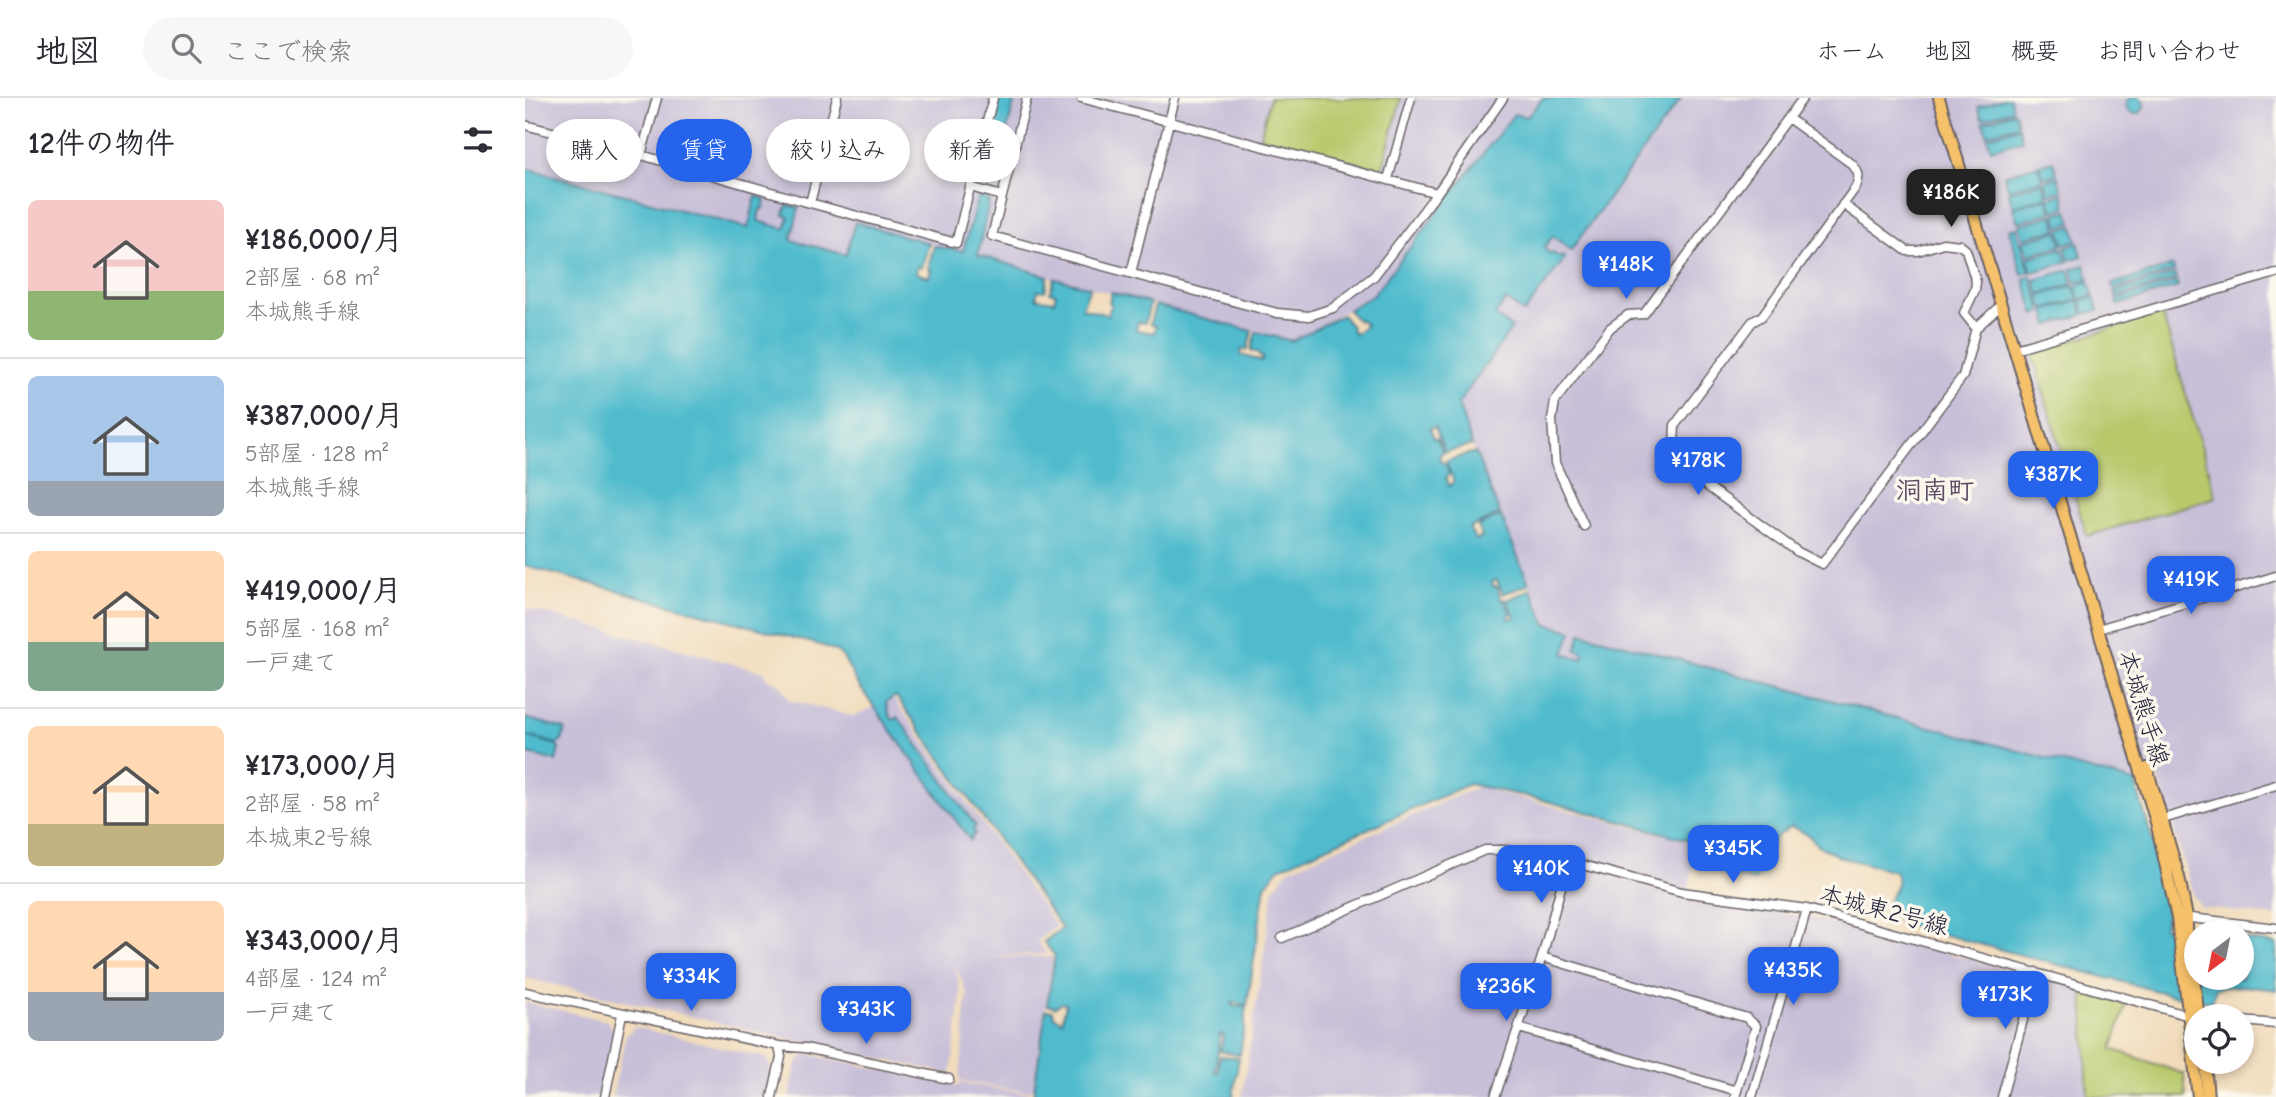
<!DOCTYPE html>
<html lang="ja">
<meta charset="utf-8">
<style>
body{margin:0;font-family:"Comic Neue","Klee One",sans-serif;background:#f7f7f7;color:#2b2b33;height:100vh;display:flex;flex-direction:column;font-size:26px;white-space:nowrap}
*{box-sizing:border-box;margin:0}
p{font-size:23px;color:#7c7c81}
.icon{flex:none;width:38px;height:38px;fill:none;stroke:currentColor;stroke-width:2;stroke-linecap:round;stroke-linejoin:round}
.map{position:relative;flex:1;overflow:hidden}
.sheet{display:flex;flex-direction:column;background:#fff;width:525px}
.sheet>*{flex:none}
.top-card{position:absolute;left:21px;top:21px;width:665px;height:63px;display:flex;gap:14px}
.needle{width:46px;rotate:212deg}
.buttons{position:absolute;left:1659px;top:822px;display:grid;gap:14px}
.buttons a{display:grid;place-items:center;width:70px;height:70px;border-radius:50%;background:#fff;box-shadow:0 4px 10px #0003;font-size:35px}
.price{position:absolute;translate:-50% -60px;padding:0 16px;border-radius:14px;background:#2563eb;color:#fff;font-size:23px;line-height:46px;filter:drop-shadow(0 2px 4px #0008)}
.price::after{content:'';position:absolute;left:50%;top:42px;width:21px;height:16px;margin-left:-10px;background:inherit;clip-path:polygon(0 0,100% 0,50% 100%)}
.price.selected{background:#222;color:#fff}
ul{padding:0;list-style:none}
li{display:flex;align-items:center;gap:21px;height:175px;padding:0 28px}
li+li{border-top:2px solid #e1e1e2}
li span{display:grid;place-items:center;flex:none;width:196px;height:140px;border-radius:10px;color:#555}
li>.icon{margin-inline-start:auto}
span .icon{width:84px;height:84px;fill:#fffc;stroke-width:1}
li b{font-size:30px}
h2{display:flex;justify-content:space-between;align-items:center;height:84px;padding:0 28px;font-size:30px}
.chip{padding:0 24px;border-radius:32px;background:#fff;box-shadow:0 4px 10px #0003;font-size:24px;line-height:63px}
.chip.selected{background:#2563eb;color:#fff}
header{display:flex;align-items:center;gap:42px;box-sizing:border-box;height:98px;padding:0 35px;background:#fff;border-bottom:2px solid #e1e1e2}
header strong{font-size:33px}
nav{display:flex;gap:38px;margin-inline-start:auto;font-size:24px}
.search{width:490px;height:63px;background:#f7f7f7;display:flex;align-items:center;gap:18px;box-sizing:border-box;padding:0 24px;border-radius:38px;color:#7c7c81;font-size:26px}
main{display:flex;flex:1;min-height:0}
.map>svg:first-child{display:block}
.industrial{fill:#c8bfd8}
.green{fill:#b8c96c;stroke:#6d7654;stroke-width:2}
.water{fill:#50bbcd;stroke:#396e84;stroke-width:2}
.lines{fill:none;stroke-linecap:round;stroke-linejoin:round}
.stream{stroke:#50bbcd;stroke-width:2.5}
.minor-casing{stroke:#6a6368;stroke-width:11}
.major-casing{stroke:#6a6368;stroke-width:14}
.minor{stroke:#fff;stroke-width:8}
.major{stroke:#f5c16b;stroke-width:10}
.labels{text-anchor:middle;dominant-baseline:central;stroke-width:7;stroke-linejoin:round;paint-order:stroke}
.street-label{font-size:24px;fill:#22223b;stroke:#fbf7ec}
.neighbourhood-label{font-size:26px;font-weight:bold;fill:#5b4a64;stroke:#fbf7ec}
</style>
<header>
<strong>地図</strong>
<div class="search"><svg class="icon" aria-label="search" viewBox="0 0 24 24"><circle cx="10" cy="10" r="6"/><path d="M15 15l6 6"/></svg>ここで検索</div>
<nav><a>ホーム</a><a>地図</a><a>概要</a><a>お問い合わせ</a></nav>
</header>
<main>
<section class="sheet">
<h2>12件の物件<svg class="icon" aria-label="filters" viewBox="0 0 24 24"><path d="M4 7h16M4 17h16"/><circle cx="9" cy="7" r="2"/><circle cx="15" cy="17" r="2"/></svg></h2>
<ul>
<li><span style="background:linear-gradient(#f6c9c9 65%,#8fb573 0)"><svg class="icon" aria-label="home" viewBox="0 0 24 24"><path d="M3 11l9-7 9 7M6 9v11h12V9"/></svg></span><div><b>¥186,000/月</b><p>2部屋 · 68 m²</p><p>本城熊手線</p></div></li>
<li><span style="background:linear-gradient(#a9c7e8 75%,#9aa5b1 0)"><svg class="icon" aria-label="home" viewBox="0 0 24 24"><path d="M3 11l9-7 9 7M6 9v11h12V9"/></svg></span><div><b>¥387,000/月</b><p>5部屋 · 128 m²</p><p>本城熊手線</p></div></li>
<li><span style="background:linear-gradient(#ffd9b3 65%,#7fa58c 0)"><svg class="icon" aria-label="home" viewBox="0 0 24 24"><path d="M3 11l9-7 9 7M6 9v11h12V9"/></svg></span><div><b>¥419,000/月</b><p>5部屋 · 168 m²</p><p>一戸建て</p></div></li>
<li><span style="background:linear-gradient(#ffd9b3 70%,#c2b280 0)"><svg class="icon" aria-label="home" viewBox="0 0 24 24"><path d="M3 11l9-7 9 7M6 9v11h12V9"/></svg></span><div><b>¥173,000/月</b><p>2部屋 · 58 m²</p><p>本城東2号線</p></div></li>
<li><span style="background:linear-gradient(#ffd9b3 65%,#9aa5b1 0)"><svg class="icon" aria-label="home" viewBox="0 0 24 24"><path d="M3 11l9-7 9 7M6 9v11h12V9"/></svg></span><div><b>¥343,000/月</b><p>4部屋 · 124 m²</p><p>一戸建て</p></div></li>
</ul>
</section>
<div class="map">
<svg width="1751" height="999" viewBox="0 0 1751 999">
<rect width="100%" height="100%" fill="#fbf7ec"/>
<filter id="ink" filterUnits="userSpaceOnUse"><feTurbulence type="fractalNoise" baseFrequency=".0143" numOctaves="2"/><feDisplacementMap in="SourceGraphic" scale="14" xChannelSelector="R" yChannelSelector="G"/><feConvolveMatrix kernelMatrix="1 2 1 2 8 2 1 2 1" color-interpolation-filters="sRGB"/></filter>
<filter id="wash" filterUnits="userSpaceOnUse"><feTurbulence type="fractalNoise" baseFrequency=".00686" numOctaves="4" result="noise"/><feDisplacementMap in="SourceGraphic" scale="28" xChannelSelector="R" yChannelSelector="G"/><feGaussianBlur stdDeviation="1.57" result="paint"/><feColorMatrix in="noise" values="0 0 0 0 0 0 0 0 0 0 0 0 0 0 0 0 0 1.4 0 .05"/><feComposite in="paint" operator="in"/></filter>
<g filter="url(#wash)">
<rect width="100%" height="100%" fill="#f1dbbb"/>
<path class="industrial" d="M0 0H1018L1002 19 988 16 848 197 767 243 529 180 453 157 464 104 453 99 438 153 409 148 329 124 322 157 266 142 273 110 262 107 265 118 261 131 232 123 240 102 232 99 223 131 0 70Z
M1156 0H1751V819L1676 809 1669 799 1632 675 1610 684 1590 680 1056 535 1051 551 1059 555 1058 562 1038 556 1041 548 1021 527 950 354 932 306 987 230 970 217 981 202 999 214 1035 160 1019 150 1028 138 1046 151Z
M0 510 239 574 243 581 256 587 264 602 328 618 369 601 531 828 512 843 522 856 457 859H528L508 991 502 994 435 983 442 896 430 865 436 899 426 976 250 938 0 880Z
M952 689 1174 746 1161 800 1284 819 1565 892 1568 999H717L749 790 763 772Z
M0 904 82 923 89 933 74 999H0Z
M110 929 242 960 246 970 240 999H87L101 937Z
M282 956 434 988 435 985 506 996V999H264L272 964Z"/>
<path class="green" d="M745 0H876L857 72 735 39Z
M1637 215 1691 399 1562 438 1508 259 1510 253Z
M1558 891 1601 907 1587 951 1659 976 1661 999H1563Z"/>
<path class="water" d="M1601 7a9 9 0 1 1 18 0a9 9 0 1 1-18 0Z
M475 0H490L469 84 455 80Z
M1018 0H1156L1046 152 1028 138 1019 150 1025 156 1027 154 1035 160 1037 158 1040 160 999 215 981 202 970 217 987 230 933 306 947 347 920 354 910 329 905 330 909 341 912 340 918 355 914 357 916 364 921 366 924 377 921 379 924 388 929 384 921 363 950 354 975 416 944 430 951 442 957 439 953 428 976 418 1004 486 978 496 972 482 967 484 969 489 972 488 976 502 979 501 986 516 983 518 985 521 990 519 982 502 1006 491 1021 526 1047 533 1039 556 1058 561 1059 555 1051 552 1056 535 1610 684C1619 717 1649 799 1639 830L1678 835H1671V880H1717V841L1751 846V892L1717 888 1691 890 1687 904 1651 898 1375 825 1371 819 1361 813C1361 798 1379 789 1370 773L1315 759 1294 748 1283 737 1266 728 1250 740 1238 772 1229 783 1169 767 1174 745 1018 702 944 686 754 770 740 788 722 907 707 904 708 908 722 909 715 957 695 953 699 937 695 936 691 970 689 973 693 974 695 958 714 960 708 999H508L521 912 528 913 529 918 537 923 541 906 537 905 530 909 522 907 530 858 519 844 537 830 371 598 361 604 365 618 368 622 373 619 451 728 448 730 450 735 445 742 332 585 318 559 313 554 299 548 0 468V70L223 130 231 98 240 101 238 111H235L233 123 260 131 264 119 259 117 262 107 274 110 266 142 321 157 330 124 404 145 397 169 392 168 391 175 404 179 406 171 403 170 409 148 438 153 453 99 464 103 453 157 523 178 520 193 513 192 511 200 529 203 531 196 525 194 529 180 565 189 557 210 583 217 586 206 584 205 586 194 625 205 620 225 613 224 611 232 629 235 631 228 625 226 630 207 727 233 722 252 717 251 716 257 737 263 738 259 734 258V255L726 252 731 234 767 243 817 217 827 229 826 231 830 236 841 227 836 221 833 223 823 212 848 197 989 16 1002 19Z
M1480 0H1485L1488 12 1457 21 1453 9Z
M1490 14 1493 27 1462 36 1458 24Z
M1494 29 1497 42 1466 51 1462 39Z
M1528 63 1532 76 1519 80 1515 67Z
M1513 67 1517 82 1483 91 1479 77Z
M1533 79 1537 93 1524 96 1520 83Z
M1518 84 1522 98 1488 108 1483 94Z
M1538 96 1541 109 1529 113 1524 100Z
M1522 100 1527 114 1493 124 1488 110Z
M1543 112 1547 125 1534 129 1530 116Z
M1528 117 1532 131 1498 140 1494 127Z
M1548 128 1552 142 1539 146 1535 132Z
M1491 129 1505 174 1497 176 1484 131Z
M1533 133 1537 147 1503 157 1498 143Z
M1553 145 1557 158 1544 162 1540 149Z
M1537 150 1542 164 1507 174 1503 160Z
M1560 167 1564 181 1551 185 1547 171Z
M1648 168 1649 173 1589 191 1587 186Z
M1544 172 1548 186 1514 196 1510 182Z
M1650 176 1652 181 1591 199 1589 194Z
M1506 178 1517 214 1510 217 1499 181Z
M1564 183 1568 197 1555 201 1551 188Z
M1652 184 1653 189 1593 207 1591 202Z
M1549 188 1553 202 1519 211 1514 198Z
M1569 199 1573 212 1560 216 1556 203Z
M1554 203 1558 217 1524 227 1520 213Z
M0 620 40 631 37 643 32 646 0 637Z
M0 638 32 647 34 651 31 663 0 655Z"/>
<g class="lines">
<path class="stream" d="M459 101 464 82"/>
</g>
</g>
<g filter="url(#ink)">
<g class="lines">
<g class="minor-casing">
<path id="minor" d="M502 0 467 138 752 215 784 218 808 210 849 178 912 95 978 0
M556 0 912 95
M1263 20 1327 66C1334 74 1335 79 1331 89L1237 218 1227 224 1150 327 1149 347 1157 370 1273 454 1297 466 1438 278 1451 230 1476 207
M0 27 116 57 285 105 312 0
M116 57 132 0
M863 81 886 0
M445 89 477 98
M285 105 431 145 468 0
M1318 106 1382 153H1393L1418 145 1435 147 1441 152 1451 184 1450 192 1439 215 1451 230
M606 175 650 0
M1490 251 1751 175
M1059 428 1030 365 1027 322 1030 303 1085 230 1103 217 1119 216 1278 0
M1573 531 1751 478
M1638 721 1751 687
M1657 819 1751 830
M757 840 960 752H979L1043 763 1157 794 1282 811 1668 919
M1017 859 1222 920 1231 928 1210 999
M0 894 254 948 256 959 247 999
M1717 923 1751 926
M994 930 1212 993
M254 948 280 950 424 981
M80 999 97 916
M970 999 1017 859 1043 763
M1227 999 1282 811
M1477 999 1511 874"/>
</g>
<g class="major-casing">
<path id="major" d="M1414 0 1631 724 1652 820 1673 999
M1622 670 1654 779 1662 819V831L1674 919
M1680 964 1683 999"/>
</g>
<use href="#minor" class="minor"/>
<use href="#major" class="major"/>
</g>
</g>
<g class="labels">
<g class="street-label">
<text transform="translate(1619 610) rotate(73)">本城熊手線</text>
<text transform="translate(1359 812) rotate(15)">本城東2号線</text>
</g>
<g class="neighbourhood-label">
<text x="1410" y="393">洞南町</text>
</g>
</g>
</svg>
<div class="buttons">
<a><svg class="needle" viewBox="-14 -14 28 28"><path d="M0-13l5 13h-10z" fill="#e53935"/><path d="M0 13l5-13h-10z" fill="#7c7c81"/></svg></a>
<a><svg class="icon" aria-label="locate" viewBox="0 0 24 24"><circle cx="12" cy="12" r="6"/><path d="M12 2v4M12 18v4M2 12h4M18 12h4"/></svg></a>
</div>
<b class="price selected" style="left:1426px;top:131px">¥186K</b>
<b class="price" style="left:1101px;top:203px">¥148K</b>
<b class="price" style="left:1173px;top:399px">¥178K</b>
<b class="price" style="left:1528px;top:413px">¥387K</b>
<b class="price" style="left:1666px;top:518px">¥419K</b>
<b class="price" style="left:1208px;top:787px">¥345K</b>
<b class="price" style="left:1016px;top:807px">¥140K</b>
<b class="price" style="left:1268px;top:909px">¥435K</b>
<b class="price" style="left:166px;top:915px">¥334K</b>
<b class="price" style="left:981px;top:925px">¥236K</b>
<b class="price" style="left:1480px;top:933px">¥173K</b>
<b class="price" style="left:341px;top:948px">¥343K</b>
<div class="top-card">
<a class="chip">購入</a>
<a class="chip selected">賃貸</a>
<a class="chip">絞り込み</a>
<a class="chip">新着</a>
</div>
</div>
</main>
